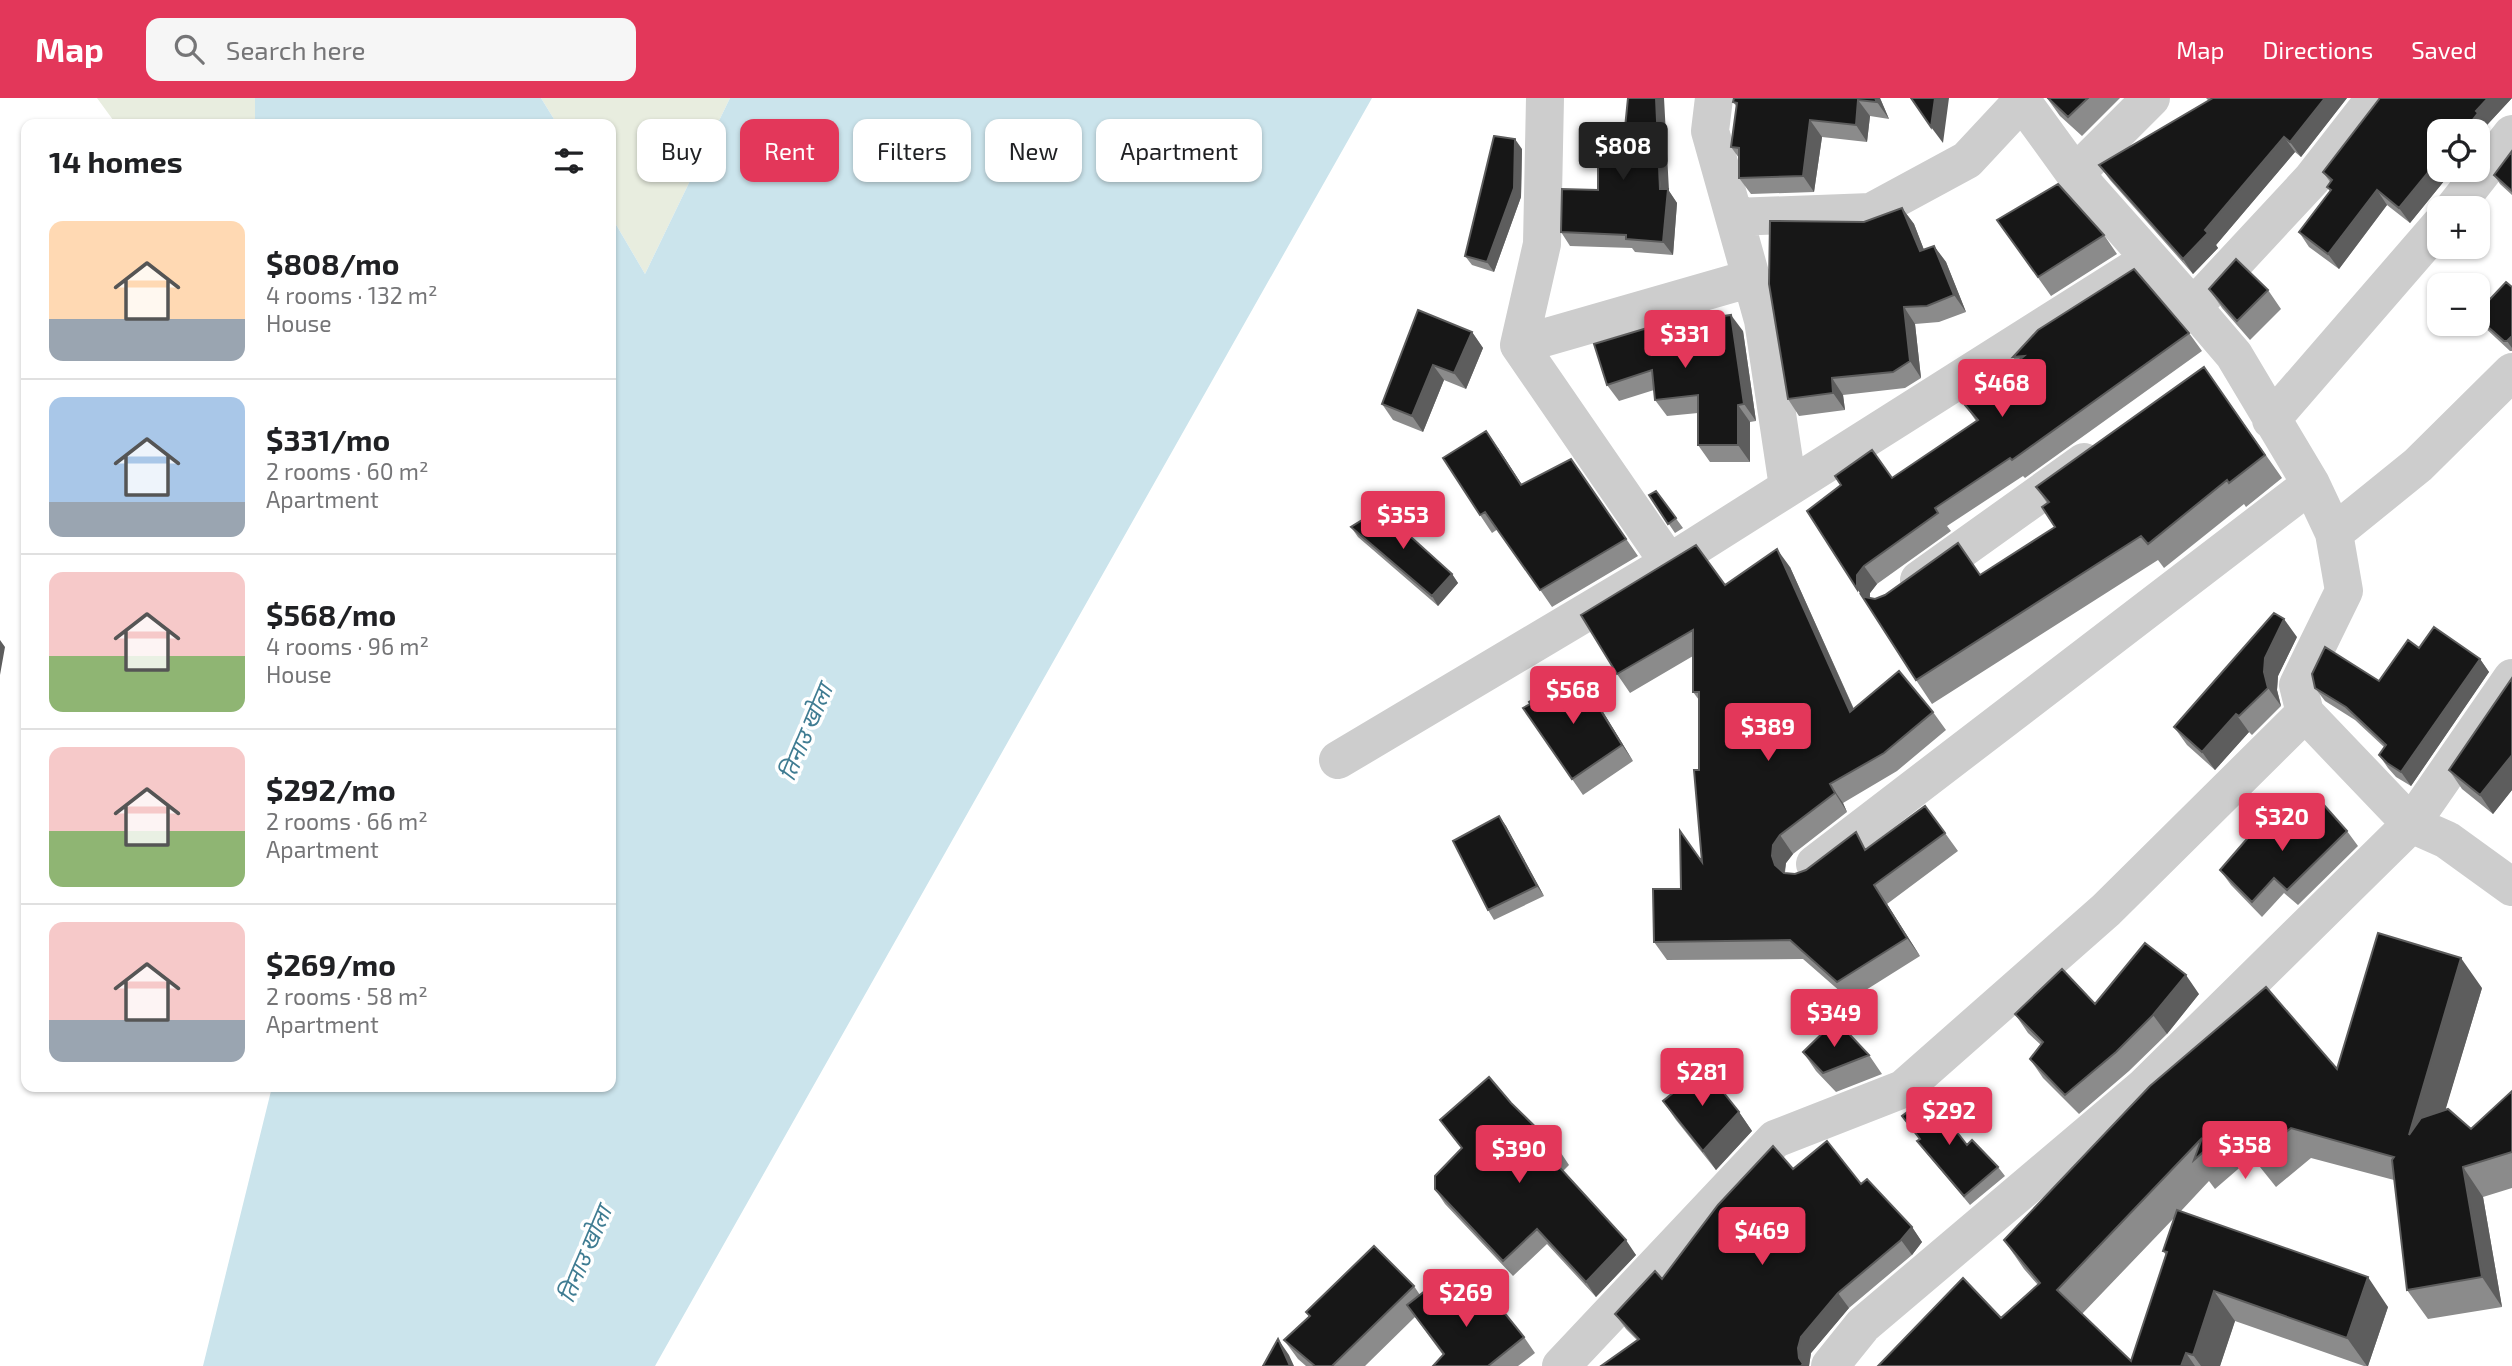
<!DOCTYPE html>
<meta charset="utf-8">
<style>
body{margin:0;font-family:"Exo 2","Noto Sans Devanagari",sans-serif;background:#f6f6f6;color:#202124;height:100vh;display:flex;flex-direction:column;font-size:26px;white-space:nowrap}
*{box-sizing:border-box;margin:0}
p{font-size:23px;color:#757577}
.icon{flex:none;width:38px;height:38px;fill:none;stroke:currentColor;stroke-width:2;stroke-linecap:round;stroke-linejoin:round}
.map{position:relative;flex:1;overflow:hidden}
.panel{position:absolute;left:21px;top:21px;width:595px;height:973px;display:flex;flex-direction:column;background:#fff;border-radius:14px;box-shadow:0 2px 5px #0004}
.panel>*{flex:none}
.guide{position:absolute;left:637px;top:21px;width:665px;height:63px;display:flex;gap:14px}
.fabs{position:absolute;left:2427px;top:21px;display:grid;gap:14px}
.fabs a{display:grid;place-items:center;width:63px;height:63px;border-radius:14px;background:#fff;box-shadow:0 2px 5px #0004;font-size:35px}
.price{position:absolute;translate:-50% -60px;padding:0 16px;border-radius:7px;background:#e3375a;color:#fff;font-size:23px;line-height:46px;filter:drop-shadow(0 2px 4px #0008)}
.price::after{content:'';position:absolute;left:50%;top:42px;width:21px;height:16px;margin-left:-10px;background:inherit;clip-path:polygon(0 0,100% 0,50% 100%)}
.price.current{background:#222;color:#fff}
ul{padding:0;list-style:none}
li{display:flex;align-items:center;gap:21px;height:175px;padding:0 28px}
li+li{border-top:2px solid #e0e0e0}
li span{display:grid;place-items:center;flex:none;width:196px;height:140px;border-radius:14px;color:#555}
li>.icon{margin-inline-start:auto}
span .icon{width:84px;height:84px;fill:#fffc;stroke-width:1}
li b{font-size:30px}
h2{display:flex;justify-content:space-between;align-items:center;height:84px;padding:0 28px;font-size:30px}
.chip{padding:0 24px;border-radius:14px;background:#fff;box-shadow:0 2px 5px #0004;font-size:24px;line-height:63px}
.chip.current{background:#e3375a;color:#fff}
header{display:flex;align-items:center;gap:42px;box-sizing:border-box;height:98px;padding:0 35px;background:#e3375a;color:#fff}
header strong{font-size:33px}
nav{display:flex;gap:38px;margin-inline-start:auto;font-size:24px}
.search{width:490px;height:63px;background:#f6f6f6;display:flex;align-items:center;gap:18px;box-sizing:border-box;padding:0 24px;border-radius:14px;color:#757577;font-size:26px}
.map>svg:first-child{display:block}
.green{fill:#e8eddf}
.water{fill:#cbe4ec}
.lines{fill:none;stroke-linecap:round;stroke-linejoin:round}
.minor{stroke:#cdcdcd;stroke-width:38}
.wall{fill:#8b8b8b;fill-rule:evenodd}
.shaded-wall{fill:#5d5d5d}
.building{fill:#171717;stroke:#5d5d5d;stroke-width:2}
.labels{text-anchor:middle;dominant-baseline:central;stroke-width:7;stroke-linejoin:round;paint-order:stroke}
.water-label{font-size:23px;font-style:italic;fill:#3f7c92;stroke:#fff}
</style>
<header>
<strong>Map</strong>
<div class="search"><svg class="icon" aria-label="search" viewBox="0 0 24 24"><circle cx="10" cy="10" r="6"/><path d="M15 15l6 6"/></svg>Search here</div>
<nav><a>Map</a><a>Directions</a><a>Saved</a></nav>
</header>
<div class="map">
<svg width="2512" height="1268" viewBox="0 0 2512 1268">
<rect width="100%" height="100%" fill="#fff"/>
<path class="green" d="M97 0H255V26H116Z
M541 0H730L645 176 611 118V26H557Z"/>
<path class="water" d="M255 0H541L557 26H255Z
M730 0H1372L655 1268H203L272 989H611V118L645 176Z"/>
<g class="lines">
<path class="minor" d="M1545 0 1542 146 1519 247 1669 465
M1714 0 1710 33 1763 222 1788 389
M2023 0 2022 3 2075 76 2193 209
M2375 0 2312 81 2193 209 2234 257 2311 386 2334 435 2344 493 2298 587 2305 615 2411 726 2447 742 2512 789
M2075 76 2151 0
M2454 110 2512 36
M1734 119 1871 114 1967 62 2022 3
M1519 247 1752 180
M2271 322 2440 127
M2334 435 2418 367 2512 274
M1919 482 2084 364
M1338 662 1669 465 2150 161
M1815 766 2311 386
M1561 1268 1775 1041 1903 991 2106 812 2305 615
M1830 1268 1863 1227 2144 989 2411 726 2512 580"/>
</g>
<path class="wall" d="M1880 0 1889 21 1870 18 1867 44 1822 39 1814 94 1751 96 1739 80V60L1731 49 1737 9 1733 4Z
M2047 0H2120L2082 38 2060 18Z
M2206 0H2347L2301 59 2295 54 2216 147 2218 150 2193 176 2110 82 2099 67 2209 3Z
M2380 0H2512L2487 27 2489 30 2478 44V33H2440V72H2453L2410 125 2387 107 2339 171 2309 149 2299 134 2330 93 2327 89 2330 84 2323 74Z
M1522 51 1521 99 1494 174 1472 167 1465 158Z
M2512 53V97L2500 86 2494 77Z
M1669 93 1677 105 1673 157 1635 154 1632 150 1570 148 1561 134Z
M1902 110 1914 126 1924 152 1934 148 1946 164 1966 214 1939 224 1915 226 1921 280 1905 290 1843 297 1845 312 1799 318 1788 301Z
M1997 122 2104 137 2117 156 2051 198Z
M2512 189V253H2510L2482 227 2478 221V214Z
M2209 191 2268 192 2281 211 2250 242 2222 210Z
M1743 233 1756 323 1750 324V364H1710L1698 347V315L1667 318 1655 302 1654 292 1619 303 1607 287Z
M1472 234 1483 250 1466 291 1444 282 1423 334 1393 322 1382 306Z
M2189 235 2202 253 2025 380 2023 378 1947 428 1951 433 1877 486 1870 495V500L1875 501 1980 477 2055 429 2047 405 2036 389 2204 269 2282 380 2246 409 2244 406 2164 470 2158 462 1932 606 1916 582 1861 496 1841 387 1892 380 1976 323 1965 307 2016 264 2013 259Z
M1498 350 1522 387 1571 361 1638 458 1552 509 1498 431 1492 435 1480 417Z
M1656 393 1683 430 1675 435 1649 397Z
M1351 429 1452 476 1458 485 1438 508 1358 439Z
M1790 469 1854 611 1933 614 1946 632 1897 673 1843 705 1847 714 1793 756 1786 765 1785 775 1795 776 1867 750 1945 735 1958 753 1887 806 1920 858 1850 902 1803 861 1667 862 1654 844 1681 791 1702 764 1699 672V602L1693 594V558L1630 595 1617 576 1725 487Z
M2297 539 2278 578 2277 592 2281 608 2252 637 2249 634 2215 672 2187 647 2174 629Z
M2419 550 2480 561 2489 574 2411 688 2396 679 2388 670 2379 657 2384 649 2355 622 2325 603 2315 590 2379 583Z
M2512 580V692L2493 716 2462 691 2449 672Z
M1589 591 1633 663 1583 697 1523 610Z
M1499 718 1506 728 1544 798 1494 822 1488 812Z
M2347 733 2358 748 2298 807 2284 795 2262 819 2231 787 2220 772 2287 739Z
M2482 890 2445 1012 2471 1031 2512 993V1090L2483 1099 2502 1209 2428 1221 2407 1192 2394 1082 2311 1060 2276 1089 2252 1059 2215 1091 2209 1083 2181 1113 2388 1209 2368 1268H2364L2235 1223 2220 1268H1878L2001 1220 2038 1187 2024 1171 2004 1142 2337 971ZM2174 1120 2163 1153 2166 1157 2131 1263 2082 1216Z
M2199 896 2167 936 2129 973 2079 1016 2043 980 2030 961 2041 947 2028 935 2015 916Z
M1803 954 1869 957 1882 976 1836 994 1816 973Z
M1663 1003 1739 1014 1752 1033 1716 1072 1676 1022Z
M1511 1005 1559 1052 1569 1067 1563 1073 1636 1157 1596 1199 1547 1146 1513 1178 1445 1106 1435 1091Z
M1902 1018 1967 1047 1998 1069 2005 1078 1970 1107 1924 1052 1917 1043 1919 1041Z
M1793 1071 1861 1086 1912 1129 1922 1144 1912 1157 1849 1210 1811 1255 1809 1268H1601L1637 1242 1626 1231 1615 1216 1662 1181Z
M1414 1188 1420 1197 1457 1215 1524 1239 1535 1255 1518 1268H1433L1443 1257 1415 1219 1365 1268H1306L1298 1261 1284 1242 1309 1218 1306 1214Z"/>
<path class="shaded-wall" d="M1656 0H1664L1669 93 1677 105 1673 157 1663 144Z
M1875 0H1880L1889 21 1877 4Z
M1935 0H1949L1943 45 1931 29Z
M2325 0H2347L2301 59 2290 44Z
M2488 0H2512L2487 27 2489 30 2478 44V33H2464L2476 13Z
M1858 2 1870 18 1867 44 1856 27Z
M1810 22 1822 39 1814 94 1803 78Z
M2284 39 2295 54 2216 147 2218 150 2193 176 2183 161 2205 132Z
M1515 41 1522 51 1521 99 1494 174 1487 164Z
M2440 60V72H2453L2410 125 2399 110Z
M2377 92 2387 107 2339 171 2328 156Z
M1902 110 1914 126 1931 170 1920 153Z
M1934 148 1946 164 1966 214 1954 197Z
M1904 209 1915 226 1921 280 1910 263Z
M1731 217 1743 233 1756 323 1744 306Z
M1472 234 1483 250 1466 291 1454 275Z
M2512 238V250L2507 243Z
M1433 267 1444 282 1423 334 1412 318Z
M1832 280 1843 297 1845 312 1833 295Z
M1738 307 1750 324V364L1738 347Z
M1486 333 1498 350 1533 404 1521 387Z
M1777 451 1790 469 1863 632 1850 614Z
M1864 468 1877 486 1870 495 1869 508 1857 491V477Z
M1452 476 1458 485 1438 508 1432 498Z
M2284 521 2297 539 2278 578 2277 592 2281 608 2268 590 2264 574 2265 560Z
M0 542 5 549 0 577Z
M2480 561 2489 574 2411 688 2401 674Z
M1578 576 1589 591 1633 663 1622 647Z
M2236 616 2249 634 2215 672 2202 654Z
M2512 657V692L2493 716 2480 697Z
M1830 686 1843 705 1847 714 1835 695Z
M1499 718 1506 728 1544 798 1537 788Z
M1780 737 1793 756 1786 765 1784 777 1775 767 1772 758 1773 747Z
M1874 787 1887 806 1920 858 1907 840Z
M2461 860 2482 890 2429 1067 2409 1037Z
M2186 877 2199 896 2167 936 2153 917Z
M1739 1014 1752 1033 1716 1072 1703 1053Z
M2463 1069 2483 1099 2502 1209 2482 1179Z
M1912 1129 1922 1144 1912 1157 1901 1142Z
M1626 1142 1636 1157 1596 1199 1586 1184Z
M2368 1179 2388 1209 2368 1268H2367L2347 1240Z
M2214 1193 2235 1223 2220 1268H2201L2193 1257Z
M1838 1195 1849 1210 1811 1255 1809 1268H1801L1799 1260 1798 1250 1801 1239Z
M1278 1241 1289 1257 1294 1268H1290Z
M2186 1255 2195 1268H2181Z"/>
<path class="building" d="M1628 0H1656L1660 91H1668L1663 144 1626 141V137L1561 134 1562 91 1598 92V30H1625Z
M1734 0H1875L1877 4 1858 2 1856 27 1810 22 1803 78 1739 80V50L1731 49 1737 5 1733 4Z
M1911 0H1935L1931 29Z
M2048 0H2088L2068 19Z
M2213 0H2325L2290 44 2284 39 2205 132 2208 135 2183 161 2099 67Z
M2380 0H2488L2476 13 2478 15 2464 33H2440V60L2399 110 2377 92 2328 156 2299 134 2331 92 2327 89 2332 82 2323 74Z
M1494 38 1515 41 1514 90 1487 164 1465 158Z
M2512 53V93L2494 77Z
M2058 86 2104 137 2038 179 1997 122Z
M1902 110 1920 153 1934 148 1954 197 1927 208 1904 209 1910 263 1893 274 1832 280 1833 295 1788 301 1769 186 1770 123 1864 124Z
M2236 161 2268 192 2237 223 2209 191Z
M2134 171 2189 235 2012 362 2010 360 1935 410 1938 415 1864 468 1857 477V491L1807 413 1841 387 1835 378 1872 352 1892 380 1978 322 1965 307 2024 258 2013 259 2038 232Z
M2506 184 2512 189V238L2507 243H2504L2478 220V214Z
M1418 212 1472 234 1454 275 1433 267 1412 318 1382 306Z
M1731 217 1744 306 1738 307V347H1698V297L1655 302 1652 272 1607 287 1594 246 1654 228Z
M2204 269 2265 357 2229 385 2227 382 2148 446 2141 438 1916 582 1860 495 1865 499 1875 501 1885 497 1958 445 1980 477 2055 429 2042 409 2049 404 2036 389Z
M1486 333 1521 387 1571 361 1626 441 1540 492 1485 414 1480 417 1443 360Z
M1656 393 1676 420 1668 426 1649 397Z
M1380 411 1452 476 1432 498 1351 429Z
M1696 447 1725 487 1777 451 1850 614 1899 573 1933 614 1884 655 1830 686 1835 695 1780 737 1773 747 1772 758 1775 767 1784 775 1795 776 1806 772 1856 734 1865 752 1925 708 1945 735 1874 787 1907 840 1837 884 1790 842 1654 844 1653 791H1681L1680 733 1702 764 1694 672H1699V594H1693V532L1617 576 1581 517Z
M2274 515 2284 521 2265 560 2264 574 2268 590 2239 618 2236 616 2202 654 2174 629Z
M2434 529 2480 561 2401 674 2387 665 2379 657 2386 647 2346 609 2315 590 2312 576 2325 549 2379 583 2408 542 2419 550Z
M1578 576 1622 647 1572 681 1523 610 1530 606 1529 604Z
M2512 580V657L2480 697 2449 672Z
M2323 706 2347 733 2287 792 2274 780 2252 804 2220 772 2265 720 2287 739Z
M1499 718 1537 788 1488 812 1453 743Z
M2378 835 2461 860 2409 1037 2421 1020 2448 1011 2471 1031 2512 993V1054L2463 1069 2482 1179 2407 1192 2392 1062 2394 1059 2291 1030 2255 1060 2231 1030 2194 1062 2202 1040 2057 1192 2131 1263 2167 1154 2163 1153 2177 1112 2368 1179 2347 1240 2214 1193 2193 1257 2186 1255 2181 1268H1878L1963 1180 2001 1220 2040 1185 2004 1142 2150 988 2266 889 2337 971Z
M2145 845 2186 877 2153 917 2116 954 2065 997 2030 961 2043 944 2015 916 2062 871 2095 906Z
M1836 922 1869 957 1823 975 1803 954Z
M1704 970 1739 1014 1703 1053 1663 1003Z
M1489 979 1511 1005 1559 1052 1551 1060 1626 1142 1586 1184 1537 1131 1503 1163 1435 1091V1078L1462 1050 1440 1022Z
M1929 998 1967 1047 1972 1042 1998 1069 1964 1098 1917 1043 1920 1041 1902 1018Z
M1827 1043 1861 1086 1867 1081 1912 1129 1901 1142 1838 1195 1801 1239 1798 1250 1799 1260 1803 1266 1801 1268H1601L1639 1241 1615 1216 1655 1173 1662 1181 1718 1107 1773 1048 1793 1071Z
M1374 1148 1414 1188 1332 1268H1315L1284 1242 1310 1218 1306 1214Z
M1434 1186 1457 1215 1486 1192 1524 1239 1488 1268H1433L1444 1256 1407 1207Z
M1278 1241 1290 1268H1263Z"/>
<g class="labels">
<g class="water-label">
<text transform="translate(805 634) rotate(-67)">तिनाउ खोला</text>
<text transform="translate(584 1156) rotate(-67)">तिनाउ खोला</text>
</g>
</g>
</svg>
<div class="fabs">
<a><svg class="icon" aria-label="locate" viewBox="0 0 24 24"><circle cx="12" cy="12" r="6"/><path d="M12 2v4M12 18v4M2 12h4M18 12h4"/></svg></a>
<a>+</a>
<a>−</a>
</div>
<b class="price current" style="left:1623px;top:84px">$808</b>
<b class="price" style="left:1685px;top:272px">$331</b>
<b class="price" style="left:2002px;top:321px">$468</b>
<b class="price" style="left:1403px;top:453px">$353</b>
<b class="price" style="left:1573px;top:628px">$568</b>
<b class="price" style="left:1768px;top:665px">$389</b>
<b class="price" style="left:2282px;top:755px">$320</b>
<b class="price" style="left:1834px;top:951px">$349</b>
<b class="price" style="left:1702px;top:1010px">$281</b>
<b class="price" style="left:1949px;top:1049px">$292</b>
<b class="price" style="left:2245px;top:1083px">$358</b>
<b class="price" style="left:1519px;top:1087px">$390</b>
<b class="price" style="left:1762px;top:1169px">$469</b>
<b class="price" style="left:1466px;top:1231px">$269</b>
<div class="guide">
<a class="chip">Buy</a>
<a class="chip current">Rent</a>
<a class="chip">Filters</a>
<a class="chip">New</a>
<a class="chip">Apartment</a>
</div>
<section class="panel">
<h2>14 homes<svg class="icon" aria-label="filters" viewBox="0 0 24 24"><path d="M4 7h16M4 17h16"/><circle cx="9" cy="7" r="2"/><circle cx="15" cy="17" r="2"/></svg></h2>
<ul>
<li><span style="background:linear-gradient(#ffd9b3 70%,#9aa5b1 0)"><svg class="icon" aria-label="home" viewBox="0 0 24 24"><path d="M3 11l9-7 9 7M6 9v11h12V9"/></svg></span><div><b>$808/mo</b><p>4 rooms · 132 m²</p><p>House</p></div></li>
<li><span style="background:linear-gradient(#a9c7e8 75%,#9aa5b1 0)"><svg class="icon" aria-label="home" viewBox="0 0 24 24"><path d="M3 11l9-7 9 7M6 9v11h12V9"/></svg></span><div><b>$331/mo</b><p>2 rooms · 60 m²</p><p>Apartment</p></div></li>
<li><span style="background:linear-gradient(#f6c9c9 60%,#8fb573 0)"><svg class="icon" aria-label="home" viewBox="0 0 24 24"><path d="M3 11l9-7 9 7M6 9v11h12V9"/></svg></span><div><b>$568/mo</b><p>4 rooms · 96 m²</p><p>House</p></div></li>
<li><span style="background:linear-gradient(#f6c9c9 60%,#8fb573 0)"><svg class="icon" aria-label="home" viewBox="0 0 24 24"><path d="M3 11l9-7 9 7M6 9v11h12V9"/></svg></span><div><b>$292/mo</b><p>2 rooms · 66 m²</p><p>Apartment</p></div></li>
<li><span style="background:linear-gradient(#f6c9c9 70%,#9aa5b1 0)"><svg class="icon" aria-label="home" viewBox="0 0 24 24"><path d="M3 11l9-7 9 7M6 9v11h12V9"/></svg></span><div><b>$269/mo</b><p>2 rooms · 58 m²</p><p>Apartment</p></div></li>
</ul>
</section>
</div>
